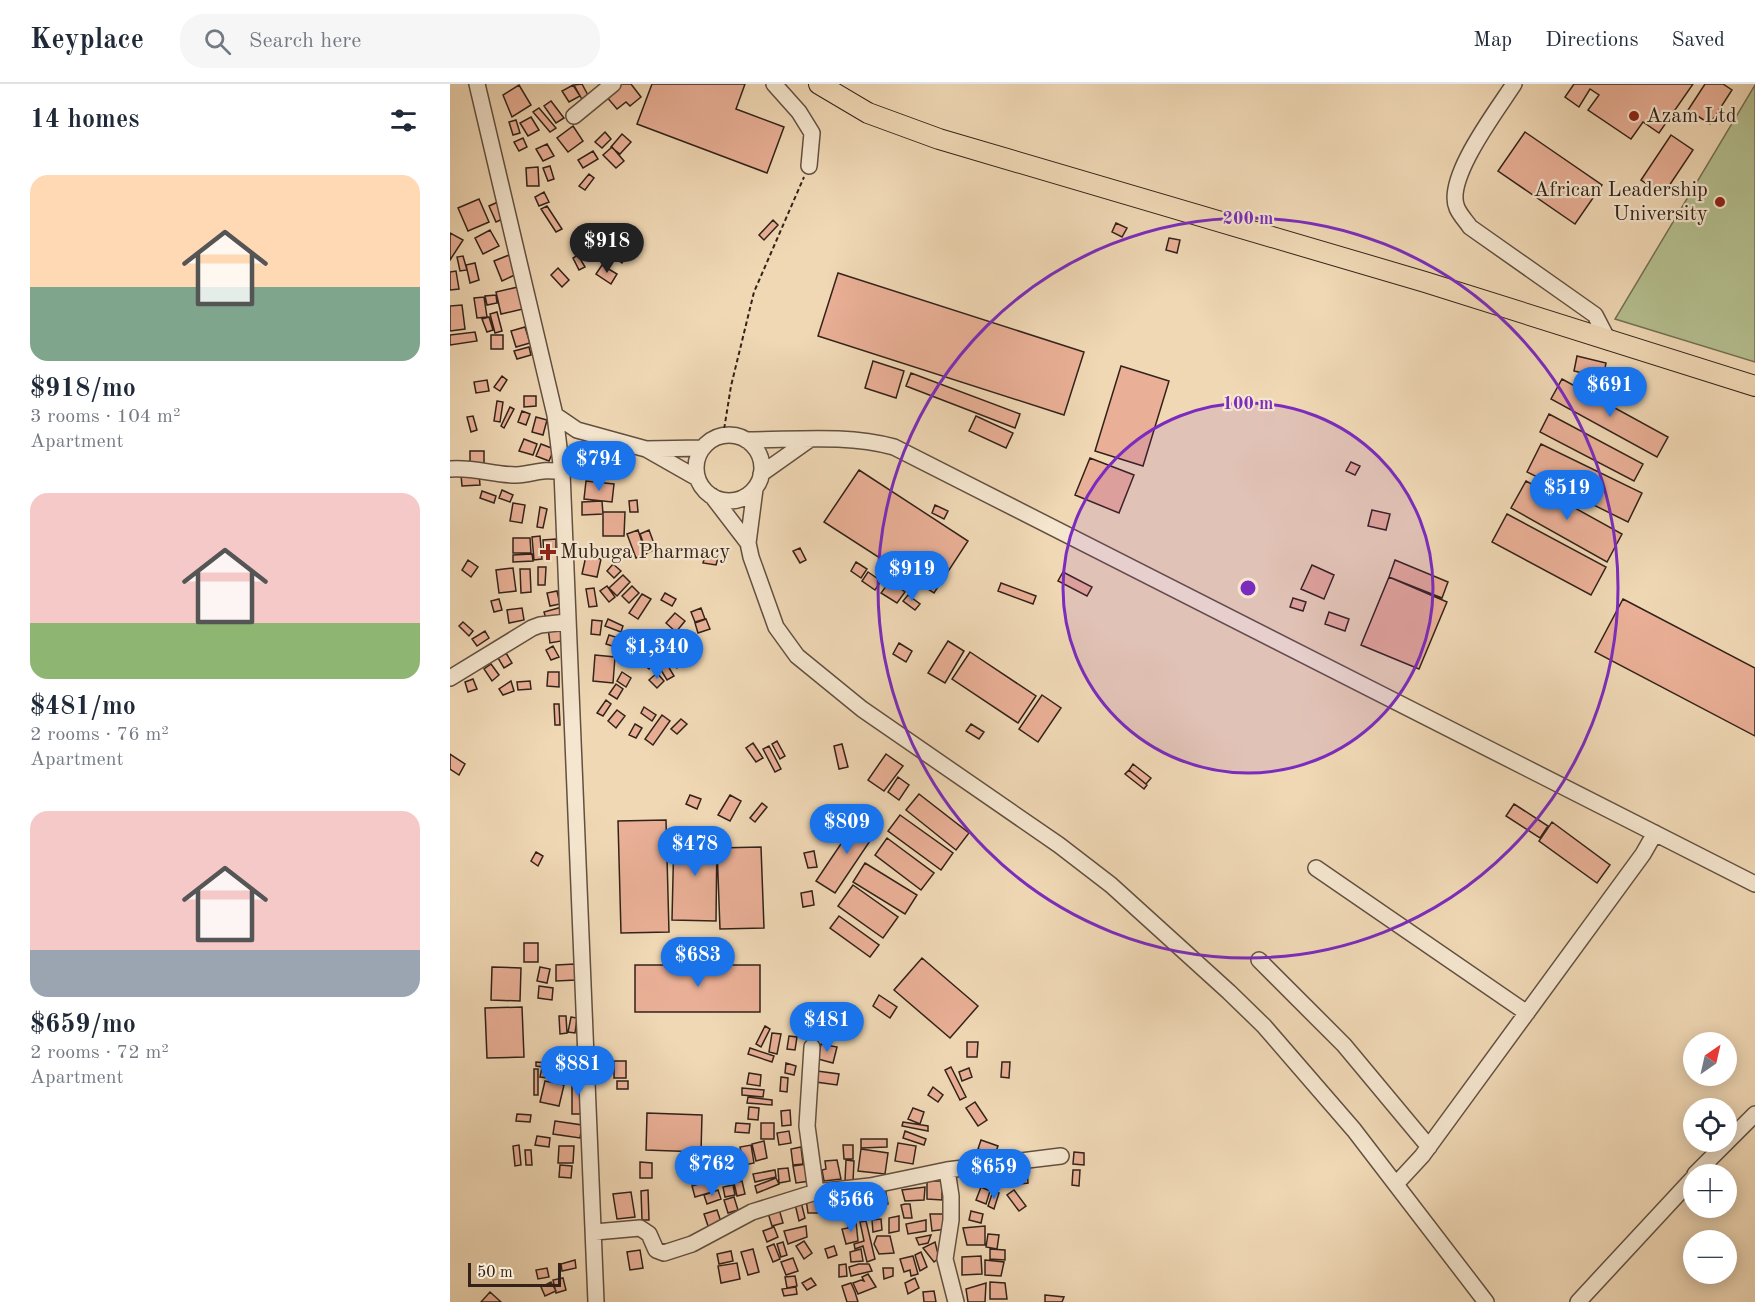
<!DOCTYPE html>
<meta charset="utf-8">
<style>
body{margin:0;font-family:"Old Standard TT",serif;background:#f6f6f7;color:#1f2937;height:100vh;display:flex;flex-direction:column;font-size:22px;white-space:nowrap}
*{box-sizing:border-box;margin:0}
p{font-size:20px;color:#747a83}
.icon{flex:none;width:33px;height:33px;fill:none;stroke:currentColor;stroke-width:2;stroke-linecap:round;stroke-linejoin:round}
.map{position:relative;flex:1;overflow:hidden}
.sheet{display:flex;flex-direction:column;background:#fff;width:450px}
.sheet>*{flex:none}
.needle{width:39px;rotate:34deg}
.controls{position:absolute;left:1233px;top:948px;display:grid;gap:12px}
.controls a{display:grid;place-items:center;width:54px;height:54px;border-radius:50%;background:#fff;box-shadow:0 3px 15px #0003;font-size:30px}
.scale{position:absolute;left:18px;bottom:15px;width:93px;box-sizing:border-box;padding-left:6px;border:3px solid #322219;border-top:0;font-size:16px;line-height:21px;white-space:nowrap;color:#322219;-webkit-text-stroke:4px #f5e6cf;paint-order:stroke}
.price{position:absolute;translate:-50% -51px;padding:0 14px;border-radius:21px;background:#1a73e8;color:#fff;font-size:20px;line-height:39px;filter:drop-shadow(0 2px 3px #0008)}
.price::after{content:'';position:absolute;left:50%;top:36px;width:18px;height:14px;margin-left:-9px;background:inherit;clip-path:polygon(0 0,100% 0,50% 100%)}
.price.current{background:#222;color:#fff}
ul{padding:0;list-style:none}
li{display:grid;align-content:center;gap:12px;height:318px;padding:0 30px}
li span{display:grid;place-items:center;height:186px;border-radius:18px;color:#555}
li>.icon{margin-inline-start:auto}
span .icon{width:108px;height:108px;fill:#fffc;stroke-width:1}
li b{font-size:26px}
h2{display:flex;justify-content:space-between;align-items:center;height:72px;padding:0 30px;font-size:26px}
header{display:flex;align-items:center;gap:36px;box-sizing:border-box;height:84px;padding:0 30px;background:#fff;border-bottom:2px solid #e0e1e3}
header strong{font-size:28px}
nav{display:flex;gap:33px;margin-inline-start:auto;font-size:21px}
.search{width:420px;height:54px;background:#f6f6f7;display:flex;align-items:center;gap:15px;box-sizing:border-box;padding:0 21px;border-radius:24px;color:#747a83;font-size:22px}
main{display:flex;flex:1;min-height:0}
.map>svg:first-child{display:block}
.green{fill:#b5c091;stroke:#747155;stroke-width:1.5}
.building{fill:#eab097;stroke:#322219;stroke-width:1.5}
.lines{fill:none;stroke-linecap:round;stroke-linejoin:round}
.minor-casing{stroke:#625040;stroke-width:18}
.major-casing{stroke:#322219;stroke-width:22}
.path{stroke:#322219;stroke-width:2;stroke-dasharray:4.5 3;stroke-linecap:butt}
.minor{stroke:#f5e6cf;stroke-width:15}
.major{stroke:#f0d8b5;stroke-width:20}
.ring{fill:none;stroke:#7b2cbf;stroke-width:3}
.poi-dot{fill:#8f2418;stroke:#f5e6cf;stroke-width:2}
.labels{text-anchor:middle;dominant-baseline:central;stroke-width:4.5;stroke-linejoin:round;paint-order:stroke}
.poi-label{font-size:21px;fill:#322219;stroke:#f5e6cf;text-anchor:start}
.centre{fill:#7b2cbf;stroke:#f5e6cf;stroke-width:3}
.ring-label{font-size:18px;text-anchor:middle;font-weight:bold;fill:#7b2cbf;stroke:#f5e6cf;stroke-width:4.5;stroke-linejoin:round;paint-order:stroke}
</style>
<header>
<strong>Keyplace</strong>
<div class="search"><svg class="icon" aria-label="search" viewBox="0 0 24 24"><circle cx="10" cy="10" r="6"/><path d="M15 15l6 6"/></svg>Search here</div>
<nav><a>Map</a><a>Directions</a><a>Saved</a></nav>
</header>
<main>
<section class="sheet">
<h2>14 homes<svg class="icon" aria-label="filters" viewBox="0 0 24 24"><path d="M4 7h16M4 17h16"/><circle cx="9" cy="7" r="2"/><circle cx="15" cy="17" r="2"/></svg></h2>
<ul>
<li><span style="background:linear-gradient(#ffd9b3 60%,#7fa58c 0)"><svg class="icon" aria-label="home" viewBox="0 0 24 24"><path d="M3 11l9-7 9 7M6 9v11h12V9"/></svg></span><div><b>$918/mo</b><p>3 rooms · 104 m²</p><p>Apartment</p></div></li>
<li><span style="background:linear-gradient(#f6c9c9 70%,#8fb573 0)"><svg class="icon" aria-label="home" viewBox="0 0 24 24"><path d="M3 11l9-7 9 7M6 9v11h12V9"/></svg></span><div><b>$481/mo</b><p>2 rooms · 76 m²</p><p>Apartment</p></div></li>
<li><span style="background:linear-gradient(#f6c9c9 75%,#9aa5b1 0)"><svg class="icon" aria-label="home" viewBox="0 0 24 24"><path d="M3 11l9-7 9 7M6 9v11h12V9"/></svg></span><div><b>$659/mo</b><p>2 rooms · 72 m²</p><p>Apartment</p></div></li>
</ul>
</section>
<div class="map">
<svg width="1305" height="1218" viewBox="0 0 1305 1218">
<rect width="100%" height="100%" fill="#f0d8b5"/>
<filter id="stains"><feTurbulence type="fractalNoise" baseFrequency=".00333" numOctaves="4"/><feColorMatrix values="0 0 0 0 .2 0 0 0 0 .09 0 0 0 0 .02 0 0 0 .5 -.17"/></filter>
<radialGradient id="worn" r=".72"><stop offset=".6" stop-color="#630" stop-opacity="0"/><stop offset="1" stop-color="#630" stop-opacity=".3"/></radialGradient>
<path class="green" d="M1305 1V278L1165 235Z"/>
<path class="building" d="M132 0 140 15 134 19 124 1Z
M170 0H181L191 13 180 22 176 18 167 25 155 11Z
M202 0H295L286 25 334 43 317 89 187 40Z
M1124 0H1243L1209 49 1193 38 1181 55 1138 26 1149 11 1140 5 1129 23 1115 13Z
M1255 0H1273L1282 6 1260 40 1238 26Z
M69 1 81 21 62 33 53 11Z
M123 1 130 12 119 18 112 7Z
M101 17 114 34 106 39 94 22Z
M89 24 106 44 100 48 83 28Z
M81 33 89 46 78 52 70 39Z
M66 36 70 49 63 51 59 38Z
M123 42 133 57 118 68 107 54Z
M155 48 161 55 152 64 145 58Z
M1075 48 1152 101 1125 140 1048 87Z
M172 50 181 58 170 70 161 63Z
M1221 51 1243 66 1213 111 1191 96Z
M73 54 77 63 69 67 64 58Z
M97 60 104 72 93 77 86 65Z
M162 63 174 77 166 84 153 71Z
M143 67 148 75 133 84 128 76Z
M100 82 104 95 98 97 93 84Z
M88 83 89 102H77L76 84Z
M139 90 144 94 135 106 129 102Z
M94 108 99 118 89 122 85 113Z
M29 115 39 138 18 147 8 124Z
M50 117 57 133 46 138 39 122Z
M97 122 112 145 106 148 91 125Z
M323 136 328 141 314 156 309 151Z
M666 139 677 144 672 153 662 148Z
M40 146 49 162 33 170 25 154Z
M0 149 13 156 0 176Z
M719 154 730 156 727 169 716 166Z
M164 165 176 173 172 179 160 171Z
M59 171 67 190 52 197 44 177Z
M128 171 135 183 129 186 123 174Z
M13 172 17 186 10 187 7 173Z
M25 179 29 196 20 199 16 181Z
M152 181 167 190 161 200 146 190Z
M108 184 119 196 112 203 101 191Z
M6 187 9 205 0 206V188Z
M388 189 634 268 614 331 368 252Z
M68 203 73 225 51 230 46 208Z
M46 211 47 219 37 221 35 212Z
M34 213 37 233 27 234 24 214Z
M12 221 15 245 0 247V222Z
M47 228 52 247 45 249 40 230Z
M39 233 43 246 37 248 32 235Z
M75 243 80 259 66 263 61 247Z
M25 248 27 257 0 261V251Z
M41 251H53V265H41Z
M79 263 81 271 67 275 64 267Z
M1127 272 1156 279 1153 294 1124 287Z
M423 277 454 287 446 314 415 304Z
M671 282 719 297 693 382 645 367Z
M461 289 570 330 565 344 456 302Z
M52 292 57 296 50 307 44 303Z
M1112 295 1218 353 1207 373 1101 315Z
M37 296 39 307 26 309 24 298Z
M74 312H86V322L74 323Z
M47 317 53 318 50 338 44 337Z
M60 323 64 325 54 344 51 342Z
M72 327 80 330 76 341 68 338Z
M1099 330 1193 380 1184 397 1090 348Z
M23 332 27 346 21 348 17 333Z
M526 332 563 349 556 364 519 347Z
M86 333 97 336 93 351 82 348Z
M74 355 87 360 83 371 69 367Z
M91 360 104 365 99 377 86 372Z
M1091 360 1192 409 1178 438 1077 388Z
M20 367H34V381H20Z
M640 374 684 391 669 429 625 411Z
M901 378 910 382 905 391 896 387Z
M409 386 518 457 484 509 374 438Z
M29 390 30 401 12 402 11 391Z
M136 397 164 400 162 418 134 415Z
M1076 397 1172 450 1157 478 1061 424Z
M52 406 63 411 60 418 49 414Z
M32 407 46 412 44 419 30 414Z
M187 416 188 428H180L179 417Z
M152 417 153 430 132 431V418Z
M63 419 75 421 72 439 60 437Z
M485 421 498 427 494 435 482 429Z
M90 423 97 425 93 444 87 443Z
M922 426 940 430 936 446 918 442Z
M153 428H175L174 452H153Z
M1057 430 1156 483 1141 511 1042 458Z
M188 446 196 470 186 474 177 450Z
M199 446 206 465 197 469 190 450Z
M90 452 92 475 84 476 82 453Z
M63 454H80L81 469H63Z
M106 455V468L94 469 93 456Z
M350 464 356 476 350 479 343 467Z
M82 470 83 477 63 478V471Z
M136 472 151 475 147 493 132 490Z
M255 472 268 474 266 481 253 479Z
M18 476 28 483 21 493 12 486Z
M945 476 998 498 992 514 939 493Z
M406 478 417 485 411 494 401 487Z
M163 480 171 487 164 494 157 487Z
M862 481 884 491 874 515 851 505Z
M88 483H96L95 501H88Z
M63 484 66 507 49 509 46 486Z
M70 485H80L81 508 71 509Z
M418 488 431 497 425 506 412 497Z
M613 488 642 503 637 512 608 497Z
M173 491 180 498 167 512 159 504Z
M939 493 997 518 969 585 911 561Z
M440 497 455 508 447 519 431 509Z
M551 499 586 512 583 520 548 507Z
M157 502 165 513 159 518 150 507Z
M182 502 189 509 179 519 172 512Z
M144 504 147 522 139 523 136 505Z
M107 507 110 520 100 522 97 509Z
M215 509 226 515 222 522 211 516Z
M192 510 201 515 188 535 179 529Z
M458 511 470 520 465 526 453 517Z
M843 514 856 518 853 527 840 523Z
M49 515 52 526 44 528 41 517Z
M1173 515 1305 584V652L1145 568Z
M112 523 115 533 97 538 94 528Z
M72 524 74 536 59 539 57 526Z
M251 524 255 535 245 538 241 528Z
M879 528 899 535 895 547 875 540Z
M225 529 235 537 226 548 216 539Z
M158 535 173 542 171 548 155 542Z
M256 535 260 545 248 549 245 539Z
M142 536 152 537 150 551 141 550Z
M13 538 23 547 19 552 9 542Z
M115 542 117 556 100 559 98 544Z
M35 547 39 554 27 562 22 555Z
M159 551 178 557 175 566 156 560Z
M498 557 514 567 495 599 478 589Z
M449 559 462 567 456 578 443 570Z
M103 562 109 573 101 576 96 566Z
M200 568 208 574 199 585 191 578Z
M520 568 586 612 568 639 502 595Z
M56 569 62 579 54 584 48 574Z
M224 569 233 578 227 584 218 575Z
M145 571 165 573 163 599 143 597Z
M215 577 224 592 217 596 208 581Z
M41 580 49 591 42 597 34 585Z
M98 588H109V603L97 602Z
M172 588 181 594 176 603 167 597Z
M207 589 214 597 207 604 199 596Z
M23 595 27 605 18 608 15 598Z
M61 597 64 607 53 611 49 605Z
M80 597 81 605 68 606 67 598Z
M166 600 173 605 167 615 159 610Z
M592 611 611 624 588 658 569 645Z
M156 616 161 620 153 632 147 629Z
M104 620H109L110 641H105Z
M194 623 206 631 202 637 191 629Z
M167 626 175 632 166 644 158 637Z
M212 631 220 637 203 661 195 655Z
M231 635 237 640 227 650 221 645Z
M185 640 192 644 186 654 179 651Z
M521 640 534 648 529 655 516 647Z
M327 657 335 672 330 675 322 660Z
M303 659 313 674 306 678 296 664Z
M392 660 398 683 389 685 384 662Z
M319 662 331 685 325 688 313 665Z
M0 670 15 680 9 691 0 685Z
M436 670 453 682 434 707 418 696Z
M683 680 701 694 696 700 679 686Z
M679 686 697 701 694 705 675 690Z
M448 693 459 701 449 716 438 708Z
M469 710 519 749 506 766 456 726Z
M240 711 251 715 247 725 236 720Z
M280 711 291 717 280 737 268 731Z
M312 719 317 723 305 738 300 734Z
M1064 720 1098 742 1090 754 1056 732Z
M450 731 503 769 491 786 438 747Z
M409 733 428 745 385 809 366 797Z
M216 736 219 848 171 849 168 737Z
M1102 738 1160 781 1147 799 1089 757Z
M224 750H267L266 837 222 836Z
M437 754 484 789 471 806 425 771Z
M311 763 314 844 270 845 267 764Z
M364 767 367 783 358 784 354 769Z
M86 768 93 772 88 782 81 777Z
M415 779 467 811 455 830 403 798Z
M403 801 448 833 433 854 388 822Z
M362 807 364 821 353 823 351 809Z
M389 832 429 861 420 873 380 844Z
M74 859H88V878H74Z
M472 874 528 922 500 954 444 906Z
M125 880 126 896 106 897V881Z
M185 881H310V928H185Z
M42 883 71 884 70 917 41 916Z
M90 883 100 885 97 899 87 897Z
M89 902 103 904 102 916 88 914Z
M429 911 447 923 440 934 423 922Z
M382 922 386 925 372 949 367 947Z
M72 923 74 973 37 974 35 924Z
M391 928 397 931 388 946 382 942Z
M109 932H116L117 949 110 950Z
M121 933 127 934 125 949 118 948Z
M315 942 320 945 311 963 306 960Z
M378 945 389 948 387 956 375 953Z
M322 949 331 950 327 970 319 968Z
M339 952 347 953 345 966 337 965Z
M517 958H528L527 973H517Z
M371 960 387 963 383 979 368 975Z
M300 964 324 972 322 978 298 970Z
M164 977H176V994H164Z
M86 978 108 980V985L86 982Z
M552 978H560L559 994 551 993Z
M336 979 346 982 344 991 335 989Z
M92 983 110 986 108 995 90 993Z
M501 983 516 1013 510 1016 495 986Z
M519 984 522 993 512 997 509 988Z
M84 985H88V1011H84Z
M367 987 389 990 387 1001 366 998Z
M299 989 311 991 310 1002 297 1000Z
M331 993 338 994 337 1008 330 1007Z
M122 996H133V1030H122Z
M95 997 114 1001 109 1022 90 1018Z
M167 997H178V1005H167Z
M483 1003 493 1011 488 1018 478 1011Z
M292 1004 314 1006 313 1013 292 1011Z
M298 1013 322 1016V1021L297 1019Z
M525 1018 537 1036 528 1042 516 1024Z
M299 1023 309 1024 308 1036 298 1035Z
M463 1024 474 1028 470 1040 458 1035Z
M340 1026 341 1041 332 1042 331 1027Z
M197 1029 252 1031 251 1068 196 1066Z
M67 1030 81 1031 80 1038 66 1037Z
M105 1037 132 1041 130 1054 103 1050Z
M453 1038 478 1042V1047L452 1042Z
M286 1039 300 1040 299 1049 285 1048Z
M311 1039H324V1055H311Z
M339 1047 341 1059 329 1061 327 1049Z
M455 1047 476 1055 474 1061 453 1054Z
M87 1052 100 1054 99 1063 85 1061Z
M411 1055H437V1063L411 1064Z
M531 1056 548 1062 545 1070 528 1065Z
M314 1057 317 1074 306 1077 302 1060Z
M448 1059 466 1062 463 1080 445 1077Z
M69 1061 71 1081 65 1082 63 1062Z
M301 1061 304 1079 294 1081 290 1063Z
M393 1061H403V1075H394Z
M109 1062H124L123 1079H108Z
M351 1063 353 1080 343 1081 341 1065Z
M411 1065 438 1069 435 1090 408 1087Z
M75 1066H81L82 1081H76Z
M624 1068 634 1069V1081L623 1080Z
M387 1076 391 1095 374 1097 372 1086 376 1085 375 1077Z
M396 1076 404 1077 403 1097H395Z
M190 1078 202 1079V1094H190Z
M357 1080 360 1097 346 1099 343 1082Z
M110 1081 122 1082 121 1094 109 1093Z
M532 1082 545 1086 540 1102 527 1099Z
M251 1084 255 1094 242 1100 238 1090Z
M338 1084 340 1097 329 1099 328 1085Z
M325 1086 326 1093 305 1098 303 1090Z
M555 1086H568L569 1097H555Z
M570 1086H577L578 1099 571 1100Z
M623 1086H630L629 1102 622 1101Z
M326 1094 329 1100 307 1109 305 1102Z
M258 1097 262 1108 245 1113 242 1102Z
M292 1097 295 1110 287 1112 284 1099Z
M477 1097H492V1116L477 1115Z
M283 1101 285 1111 275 1113 273 1103Z
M475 1103 474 1116 455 1117 452 1106Z
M531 1103 540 1107 536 1120 526 1116Z
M435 1104 438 1120 429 1123V1119L424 1120 420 1109Z
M198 1106 199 1136H192L191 1107Z
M268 1106 271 1115 257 1120 254 1111Z
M411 1106 415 1133 405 1134 402 1107Z
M564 1106 576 1122 569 1127 557 1111Z
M543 1107 549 1109 544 1125 538 1122Z
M181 1108 185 1133 167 1135 163 1110Z
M393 1112H397L402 1131 390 1135 381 1114Z
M284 1113 288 1126 278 1129 274 1116Z
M356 1115 374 1116 373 1129H358Z
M351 1118 355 1134 349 1137 345 1120Z
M455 1120H460L462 1134H454L451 1121Z
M329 1125 333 1139 322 1142 318 1129Z
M267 1126 272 1141 259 1145 254 1130Z
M521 1127 533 1130 531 1139 519 1136Z
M480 1130H497L496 1145 482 1147Z
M449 1132V1147L439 1149V1134Z
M431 1135 432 1146 423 1148 422 1136Z
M476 1136V1147L458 1150 456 1140Z
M416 1137 425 1175 417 1178 413 1162 405 1165 404 1160 414 1157 410 1138Z
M406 1138 408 1157 396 1160 392 1145 398 1144 399 1139Z
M356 1142 357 1153 338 1160 334 1147Z
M535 1142V1161H517L513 1144Z
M324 1143 328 1153 317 1158 313 1147Z
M538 1150 549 1151 547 1165 536 1163Z
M481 1151 478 1159 469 1161 466 1154Z
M427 1152H440L444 1169 429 1170 424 1160Z
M354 1157 362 1169 354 1175 346 1162Z
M333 1158 337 1171 331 1173 327 1160Z
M485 1158 489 1174 484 1178 473 1164Z
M324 1160 330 1175 323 1178 317 1163Z
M384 1162 387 1171 378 1174 375 1165Z
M303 1165 309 1188 298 1191 291 1168Z
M411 1165 413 1177 401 1178 400 1168Z
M540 1165 555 1166V1176L540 1175Z
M190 1166 193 1184 180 1186 177 1168Z
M281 1167 283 1177 269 1180 267 1170Z
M471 1168 477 1183 470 1187 465 1171Z
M463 1172 468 1190 461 1192 460 1186 454 1188 450 1175Z
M531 1172 532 1190 512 1191V1173Z
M343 1174 348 1187 336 1191 331 1178Z
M125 1176 126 1184 112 1187 111 1180Z
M535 1176 554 1178 551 1192 535 1191Z
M287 1179 290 1195 271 1199 268 1182Z
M396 1180 397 1192 389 1193V1181Z
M409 1180H419L422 1187 401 1192 399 1183Z
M97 1184 99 1193 88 1195 86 1186Z
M433 1184H443V1192L434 1195Z
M418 1190 426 1203 408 1210 403 1199 411 1196 414 1197 412 1193Z
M345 1192 347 1202 337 1204 335 1193Z
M113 1194 116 1206 106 1209 103 1196Z
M361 1194 366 1201 357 1206 352 1199Z
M465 1194 469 1204 458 1210 455 1199Z
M101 1198 106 1207 95 1212 91 1203Z
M540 1198 555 1199 557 1215H540Z
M401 1199 405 1208 408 1218H397L392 1202Z
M536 1199 535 1218H518L516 1205Z
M346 1203 347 1210 334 1212 332 1205Z
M484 1207 486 1218H474L473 1208Z
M40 1208 51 1218H31Z
M595 1211 614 1213 612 1218H595Z"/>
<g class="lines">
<g class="minor-casing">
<path id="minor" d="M27 0 105 331 112 388 146 1218
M324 0 349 28 362 49 359 82
M1064 0C1048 25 994 95 1007 124 1010 131 1016 137 1020 143L1145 231 1159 258
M124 32 163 0
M105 331 127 346 196 365 247 394
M246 384a33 33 0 1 1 66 0a33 33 0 1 1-66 0Z
M296 356C345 356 396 350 444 363L1305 800
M196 365 253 364
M0 385C25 383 43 391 66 391 85 390 91 384 112 388
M311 390 359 356
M305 405 298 459 301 473 326 543 347 572 412 625 609 761 661 801 779 908 814 942 904 1046 1036 1218
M262 412 298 459
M0 594 82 544 90 541 117 538
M866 784 1077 929
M809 876 894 961 979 1063
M362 963 357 1042 366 1108
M497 1086 501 1112V1136L495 1175 506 1218
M1245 1090 1305 1030
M947 1099 972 1072 1193 770 1205 749
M145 1148 190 1144 199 1150 206 1166 214 1169 242 1160 302 1128 366 1108 420 1102 497 1086 611 1072
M1128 1218 1244 1093"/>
</g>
<g class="major-casing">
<path id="major" d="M369 0 418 29 489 55 975 198 1305 302"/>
</g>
<path class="path" d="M273 352 281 302 304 208 354 93"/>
<use href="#minor" class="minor"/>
<use href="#major" class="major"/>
</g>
<circle cx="798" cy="504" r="185" fill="#7b2cbf" fill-opacity=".12"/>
<g class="ring">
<circle cx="798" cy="504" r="185"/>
<circle cx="798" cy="504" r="370"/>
</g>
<g class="poi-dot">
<circle cx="1184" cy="32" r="6"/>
<circle cx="1270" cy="118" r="6"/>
<path d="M95 459h6v6h6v6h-6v6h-6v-6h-6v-6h6z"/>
</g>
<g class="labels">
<g class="poi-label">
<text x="1196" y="32">Azam Ltd</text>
<text x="1258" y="106" text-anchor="end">African Leadership<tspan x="1258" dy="24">University</tspan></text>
<text x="110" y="468">Mubuga Pharmacy</text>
</g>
</g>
<circle cx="798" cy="504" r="9" class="centre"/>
<g class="ring-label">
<text x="798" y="140">200 m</text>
<text x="798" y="325">100 m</text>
</g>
<rect width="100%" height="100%" filter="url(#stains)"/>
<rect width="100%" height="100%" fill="url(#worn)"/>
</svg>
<div class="controls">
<a><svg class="needle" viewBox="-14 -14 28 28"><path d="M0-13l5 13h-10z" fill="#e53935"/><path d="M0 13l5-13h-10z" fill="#747a83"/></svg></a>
<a><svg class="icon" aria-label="locate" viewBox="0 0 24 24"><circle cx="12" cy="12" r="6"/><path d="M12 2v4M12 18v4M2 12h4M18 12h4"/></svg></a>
<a>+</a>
<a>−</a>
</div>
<div class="scale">50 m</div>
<b class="price current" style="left:157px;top:190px">$918</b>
<b class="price" style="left:1160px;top:334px">$691</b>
<b class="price" style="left:149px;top:408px">$794</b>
<b class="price" style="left:1117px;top:437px">$519</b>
<b class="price" style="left:462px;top:518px">$919</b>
<b class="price" style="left:207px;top:596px">$1,340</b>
<b class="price" style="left:397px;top:771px">$809</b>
<b class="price" style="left:245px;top:793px">$478</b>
<b class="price" style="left:248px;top:904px">$683</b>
<b class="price" style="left:377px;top:969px">$481</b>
<b class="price" style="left:128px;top:1013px">$881</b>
<b class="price" style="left:262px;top:1113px">$762</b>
<b class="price" style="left:544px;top:1116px">$659</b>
<b class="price" style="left:401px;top:1149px">$566</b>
</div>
</main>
